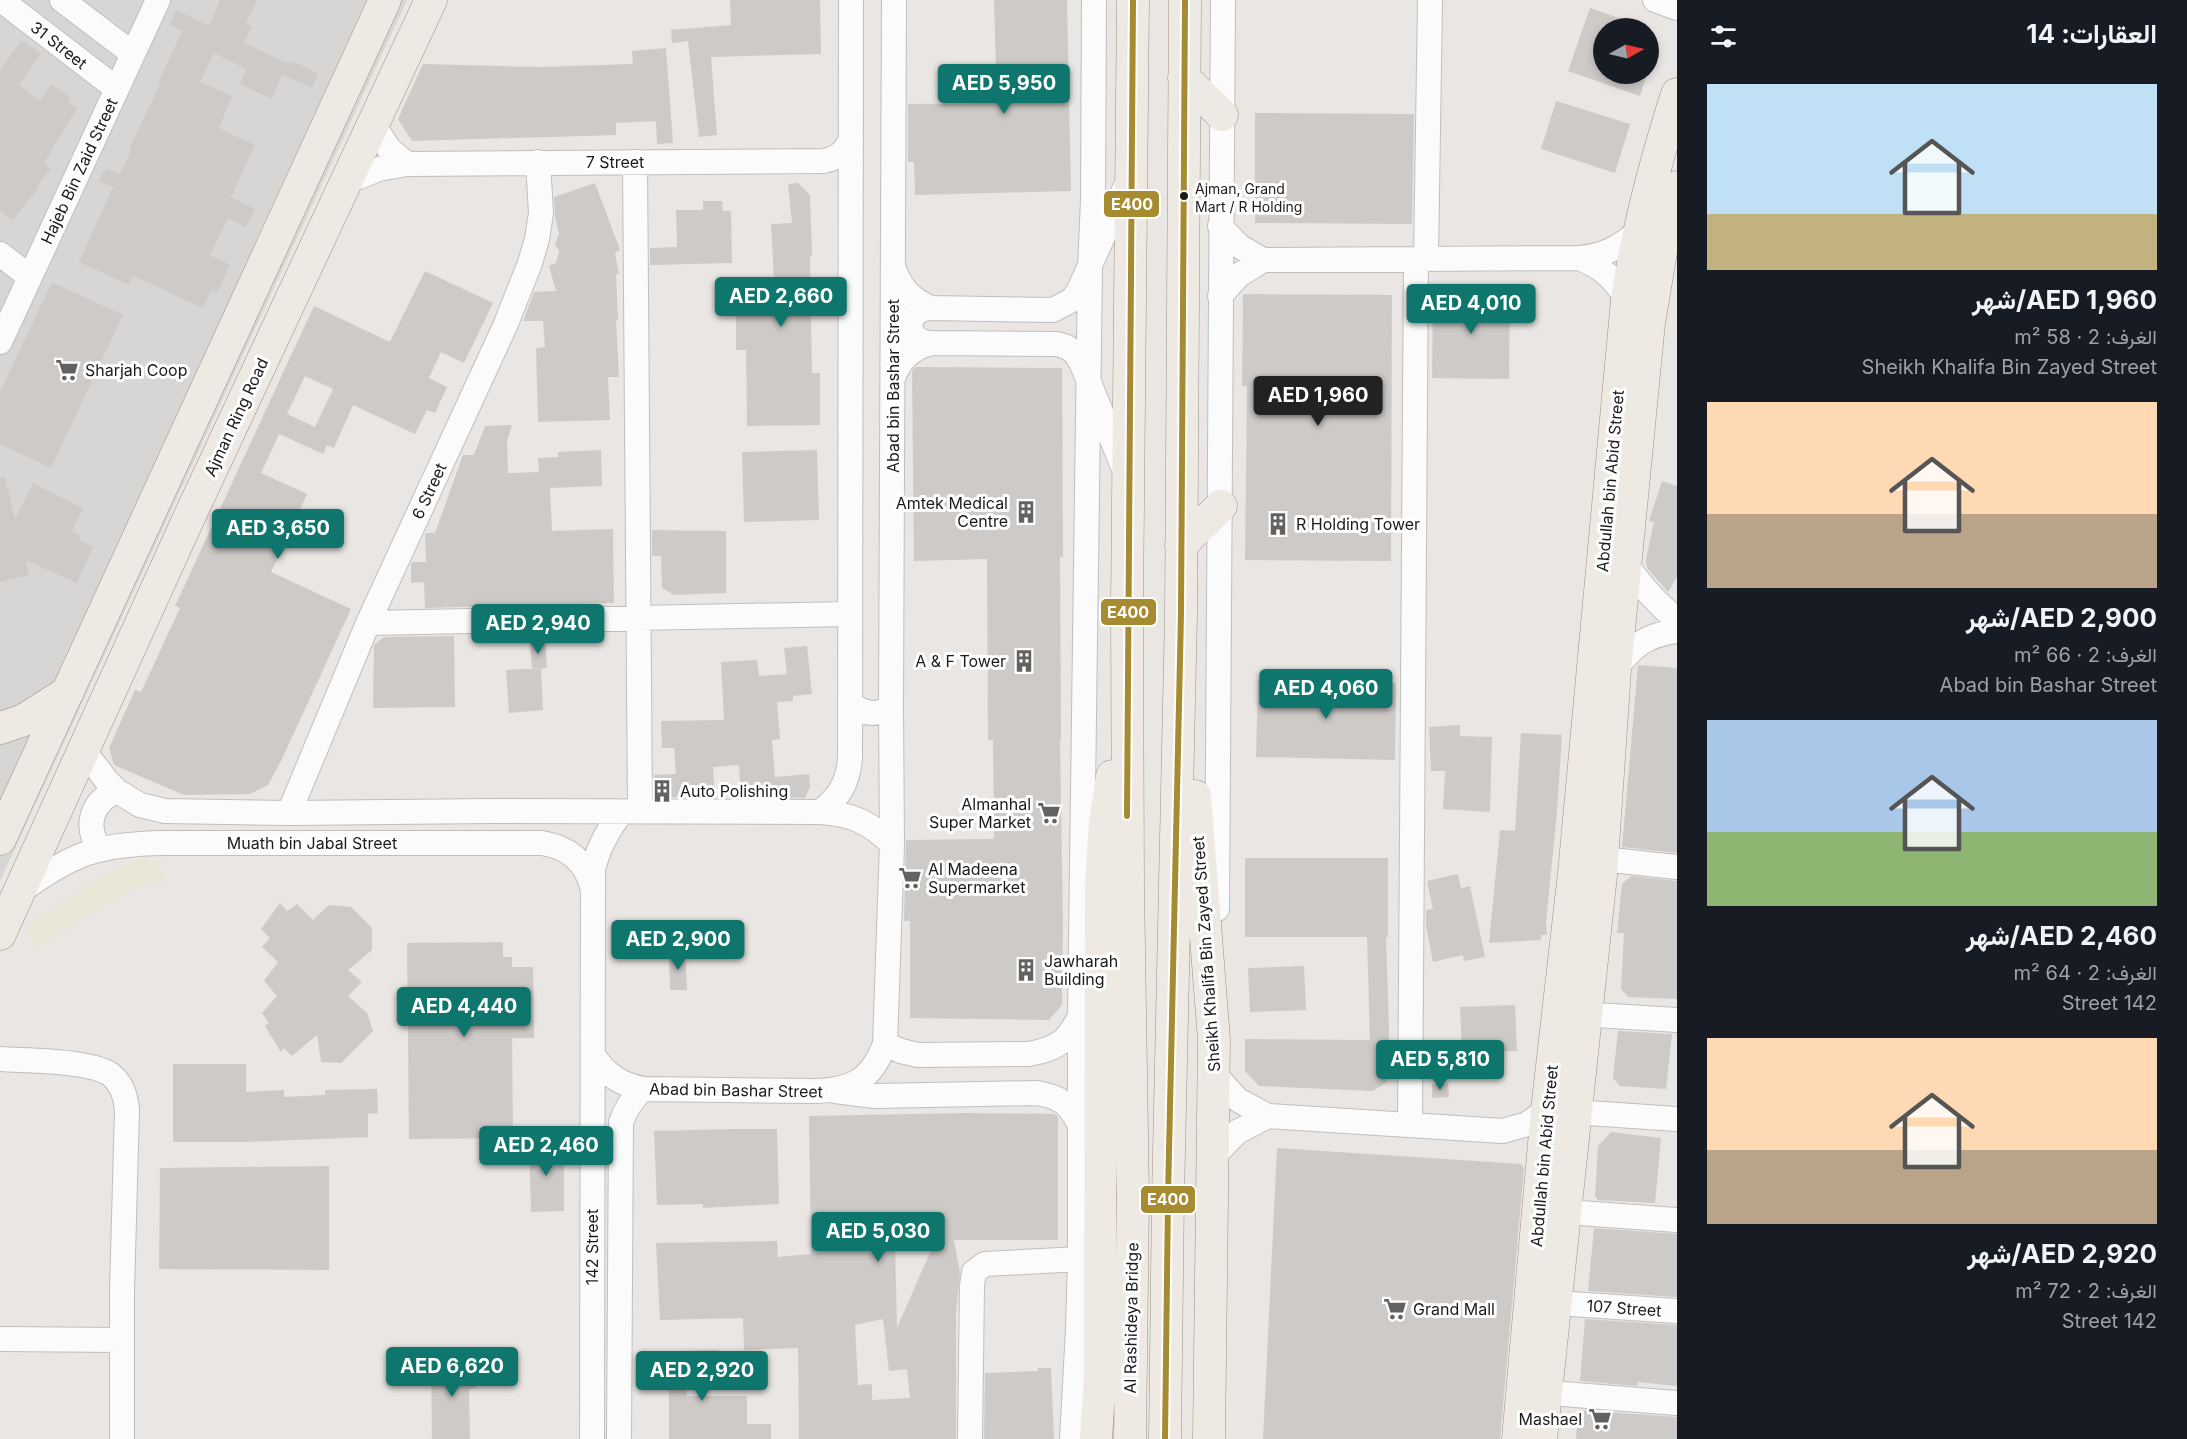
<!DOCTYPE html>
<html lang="ar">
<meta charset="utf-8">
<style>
body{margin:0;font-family:Inter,Vazirmatn,sans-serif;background:#242831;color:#f1f3f6;direction:rtl;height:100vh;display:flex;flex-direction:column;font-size:22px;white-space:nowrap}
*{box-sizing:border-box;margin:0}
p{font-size:20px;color:#9ea1a6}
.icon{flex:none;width:33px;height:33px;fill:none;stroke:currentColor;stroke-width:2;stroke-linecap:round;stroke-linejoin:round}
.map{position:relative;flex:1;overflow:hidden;direction:ltr}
.details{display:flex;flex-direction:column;background:#171b24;width:510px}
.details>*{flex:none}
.needle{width:39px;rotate:82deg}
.controls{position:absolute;left:1593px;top:18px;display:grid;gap:12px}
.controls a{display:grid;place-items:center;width:66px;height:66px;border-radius:50%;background:#171b24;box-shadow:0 3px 9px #0003;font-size:30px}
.price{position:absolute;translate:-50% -51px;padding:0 14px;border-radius:6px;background:#0f766e;color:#fff;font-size:20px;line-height:39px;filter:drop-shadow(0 2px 3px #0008)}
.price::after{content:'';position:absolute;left:50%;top:36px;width:18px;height:14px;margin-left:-9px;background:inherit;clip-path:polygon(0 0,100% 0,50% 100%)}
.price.on{background:#222;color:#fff}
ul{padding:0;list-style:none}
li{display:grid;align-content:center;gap:12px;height:318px;padding:0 30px}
li span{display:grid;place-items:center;height:186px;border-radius:0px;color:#555}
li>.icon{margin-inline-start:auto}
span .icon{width:108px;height:108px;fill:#fffc;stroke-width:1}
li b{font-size:26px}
h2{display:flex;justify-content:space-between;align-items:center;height:72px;padding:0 30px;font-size:26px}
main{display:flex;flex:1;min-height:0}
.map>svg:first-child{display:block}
.residential{fill:#d8d6d5}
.farmland{fill:#e8e7d7}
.building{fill:#cecac8;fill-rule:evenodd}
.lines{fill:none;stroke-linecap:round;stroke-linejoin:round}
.minor-casing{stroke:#c0bfbe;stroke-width:26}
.major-casing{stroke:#9b9283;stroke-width:33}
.minor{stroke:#fcfbfb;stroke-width:24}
.major{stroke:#eee9e3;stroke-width:32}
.bus-1-casing{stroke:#fff;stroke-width:10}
.bus-1{stroke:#a78b30;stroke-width:6}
.bus-dot{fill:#1b1b1b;stroke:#fff;stroke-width:2}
.labels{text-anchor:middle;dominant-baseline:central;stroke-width:6;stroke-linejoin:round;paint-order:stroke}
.bus-label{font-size:14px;fill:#1b1b1b;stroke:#fff;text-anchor:start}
.street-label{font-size:16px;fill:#1b1b1b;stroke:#fff}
.poi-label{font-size:16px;fill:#1b1b1b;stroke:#fff;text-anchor:start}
.line-badge{stroke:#fff;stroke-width:2}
.badge-label{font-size:16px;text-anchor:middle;font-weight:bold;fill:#fff}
</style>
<main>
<section class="details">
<h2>العقارات: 14<svg class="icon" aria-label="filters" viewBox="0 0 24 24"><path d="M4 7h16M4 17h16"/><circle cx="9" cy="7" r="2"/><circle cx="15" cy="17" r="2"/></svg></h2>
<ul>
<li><span style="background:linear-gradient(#bfe0f5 70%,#c2b280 0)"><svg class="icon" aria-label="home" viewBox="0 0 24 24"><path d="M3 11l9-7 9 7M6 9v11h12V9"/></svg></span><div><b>AED 1,960/شهر</b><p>الغرف: 2 · 58 m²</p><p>Sheikh Khalifa Bin Zayed Street</p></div></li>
<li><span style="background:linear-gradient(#ffd9b3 60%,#b9a48a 0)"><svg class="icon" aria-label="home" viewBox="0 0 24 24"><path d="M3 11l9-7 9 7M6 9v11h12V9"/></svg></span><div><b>AED 2,900/شهر</b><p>الغرف: 2 · 66 m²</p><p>Abad bin Bashar Street</p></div></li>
<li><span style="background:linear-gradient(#a9c7e8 60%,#8fb573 0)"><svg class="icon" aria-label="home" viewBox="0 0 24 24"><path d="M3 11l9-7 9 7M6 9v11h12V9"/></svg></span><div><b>AED 2,460/شهر</b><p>الغرف: 2 · 64 m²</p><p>142 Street</p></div></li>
<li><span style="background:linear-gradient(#ffd9b3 60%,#b9a48a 0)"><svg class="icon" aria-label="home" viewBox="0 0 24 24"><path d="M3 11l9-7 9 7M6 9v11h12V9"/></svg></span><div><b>AED 2,920/شهر</b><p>الغرف: 2 · 72 m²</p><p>142 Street</p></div></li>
</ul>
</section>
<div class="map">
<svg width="1677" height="1439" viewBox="0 0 1677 1439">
<rect width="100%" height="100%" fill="#e9e6e3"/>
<path class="residential" d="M0 0H407L0 881Z"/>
<path class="farmland" d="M157 859 164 881 130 890 36 948 26 926 98 879 126 865 141 860Z"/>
<path class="building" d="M220 0H257L246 24 252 26 244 43 290 64 292 61 318 73 312 88 282 75 272 99 240 84 246 69 214 53 200 82 232 96 219 128 255 145 231 197 255 209 246 227 228 218 210 255 230 265 217 293 211 290 203 308 133 276 129 285 79 262 113 187 99 181 106 168 120 174 131 150 129 149 160 84 158 83 182 31 169 25 176 10 209 26Z
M730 0H820L821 54 711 57 717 135 699 137 688 41 672 43 671 30 731 25Z
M994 0H1067L1071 191 915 195 914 162H908V104L997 103Z
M1590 8 1642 26V28H1604V74H1647L1640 96 1568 71Z
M22 40 41 54 19 85 40 100 51 84 71 98 68 103 77 108 44 163 51 168 37 187 38 188 12 221 0 210V70Z
M666 48 673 143 657 144 656 121 616 123V135L412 141 398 119 423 64 538 67 633 64 632 51Z
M1556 101 1630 124 1615 173 1541 149Z
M1255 113 1414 114 1412 224 1255 223Z
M595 183 620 250 615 253 619 274H616L618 320H616L619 377H608L610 420 538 422 536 348 545 347 543 321H523L534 292 556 291 549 266 556 263 559 251 555 244 559 234 555 216 554 197Z
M798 183 810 195 812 256H810L812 373H820V425L747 426 746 350H736V279H774L771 224 792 223 788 184Z
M703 201H722L723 211H731L732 263 650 265V248L677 247 676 210H703Z
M425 271 493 303 464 363 441 352 429 378 447 387 435 413 427 410 415 434 353 405 334 448 327 445 323 454 279 434 261 473 307 494 271 572 351 609 282 759 268 785 250 794 184 795 114 765 109 748 135 690 141 692 180 608 175 606 314 306 390 342ZM305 376 333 389 315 427 287 414Z
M52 282 123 315 51 468 0 444V392Z
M1433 290 1510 291 1509 379 1432 378Z
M1243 294 1392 295 1391 561 1245 560 1247 386H1242Z
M916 367 1062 368 1063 557H1060L1061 740H1060L1063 925 1062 1005 1049 1020 910 1018V921H904L906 840 994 839 993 740H988L987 559 914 561 912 371Z
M512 425 507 441 508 473 539 472 538 458 558 457V452L601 450 602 486 550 488 552 531 613 529 614 603 425 608 424 582 411 583V565L412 562H426L425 533H435L463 455H474L485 426Z
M817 450 819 520 744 522 742 452Z
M5 477 15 519 33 483 83 508 72 531 81 536 79 540 93 547 77 583 26 560 29 575 0 582V478Z
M1662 481 1677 486V577L1668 592 1647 568 1646 559 1654 522 1649 521Z
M652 530 726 531V593L674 595 662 588 661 556H652Z
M454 636 455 707 373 708 374 645 384 637Z
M545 641 547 668 532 669 530 642Z
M807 646 812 694 793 696V701L777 702 780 739 772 740 775 777 809 774 810 787 805 798 741 796 739 765 713 767 715 797H654V775L676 774 674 748H662L661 721 724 720 721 662 757 660 759 676 787 674 784 648Z
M1638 665 1677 668V853L1622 847Z
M541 668 543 710 509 713 506 670Z
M1258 680 1396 683 1395 760 1256 757Z
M1460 725V736L1492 737 1490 812 1443 809 1445 771H1431L1429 727Z
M1521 733 1562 735 1557 812 1546 922 1547 935H1541V940L1489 943 1500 830 1515 831Z
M1245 858H1388V937H1386L1389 1030 1387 1082 1373 1091 1259 1086 1245 1071V1039L1370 1040 1367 937H1245Z
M1458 874 1461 888 1470 886 1485 957 1464 961 1463 955 1433 962 1426 926V910L1433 909 1427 881Z
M1631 876 1677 881V999L1628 997 1621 989 1624 933H1617L1622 884Z
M280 903 287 911 297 904 313 920 329 905 351 907 372 928V950L348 970 362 982 348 996 367 1013 373 1031 341 1063 321 1062 317 1035 292 1056 284 1048 281 1052 265 1026 269 1023 262 1013 277 996 264 981 278 962 262 947 270 938 261 929Z
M503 942V957H512V967H533L534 1038H512L513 1138 409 1139 407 943Z
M685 952 687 990H670L669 953Z
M1304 966 1306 1010 1250 1012 1248 968Z
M1515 1005 1517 1051 1462 1052 1460 1007Z
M1618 1031 1672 1034 1666 1089 1620 1086 1613 1078Z
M173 1064H246V1092L284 1090V1097L325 1095V1090L377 1089 378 1113 368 1114V1137L246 1142H173Z
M1448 1083 1449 1097 1432 1098V1084Z
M965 1113 1055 1114 1058 1117V1240H954L960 1273 956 1314V1439H799L798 1348 744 1350 743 1318 660 1320 656 1243 777 1241 778 1257 811 1254 809 1116ZM895 1241H935L897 1328ZM883 1319 889 1371 907 1369 910 1398 872 1400V1384L858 1385 855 1325Z
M732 1129H777L779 1204 703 1208V1204L657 1205 654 1131Z
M1611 1132 1661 1138 1655 1203 1597 1200V1198L1595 1197 1598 1146Z
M549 1134 555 1160H564V1211L531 1212 529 1138Z
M1277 1148 1521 1164 1524 1168 1500 1439H1263Z
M329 1166V1270L159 1269 160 1168Z
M1594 1228 1677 1234V1297L1588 1291Z
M1585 1319 1677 1325V1386L1638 1382 1637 1386 1580 1381Z
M718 1350 719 1367 685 1369 687 1396H747V1424H771V1439H669V1376H650L649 1352Z
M476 1360V1388L469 1389 470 1439H432L431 1361Z
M1038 1368H1051L1054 1439H984L985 1373 1038 1371Z
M1578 1410 1677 1417V1439H1576Z"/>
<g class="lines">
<g class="minor-casing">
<path id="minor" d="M1 0 117 89
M62 0 133 54
M1655 0 1677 8
M373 124 389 149 407 164
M635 162 640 811
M346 182 379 169 407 164 823 161C837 159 845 152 851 139
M1220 226 1239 246 1263 260 1579 258C1603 256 1620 248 1638 231
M0 254 30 277
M1579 258C1602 267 1615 279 1627 300
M1426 259 1430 0
M894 269C901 289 912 300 931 308L1053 310 1072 300 1078 292 1128 181
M1220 296 1239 275 1263 260
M0 342 158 0
M931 343C903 341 904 309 931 308
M893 378C900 359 911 349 931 343L1057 344 1067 347 1075 353 1081 362 1125 472
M1625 562C1640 585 1656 603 1677 620
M368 623 850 614
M1615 670C1633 645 1647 635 1677 631
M850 702C863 715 876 716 891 707
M84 751 107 781 117 791 140 805 165 811 289 813 492 811 820 812C852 814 869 822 892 844
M820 812C840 797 848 782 850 758L851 0
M289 813 368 623 505 326 530 263 537 239 541 213 538 162
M100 849C84 827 91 801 117 791
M1602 859 1677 867
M20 892C72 853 99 844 164 843H542C567 847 586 861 592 887
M1217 909C1220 606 1220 303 1223 0
M1596 1015 1677 1020
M885 1044 901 1051 918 1055 1029 1054C1057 1049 1068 1041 1080 1016
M593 1055C606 1075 620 1084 643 1089L815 1091C853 1090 871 1080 885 1044L892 844 891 707 894 0
M0 1059C27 1061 88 1060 110 1074 122 1083 126 1096 127 1110L122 1290V1439
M1215 1075 1238 1100 1268 1116 1503 1131 1527 1124 1547 1110
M835 1091 875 1096 1037 1093C1061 1097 1070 1104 1080 1126
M1588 1113 1677 1119
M1410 1125 1416 259
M1214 1156 1237 1132 1268 1116
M1580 1213 1677 1220
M1571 1304 1677 1311
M0 1339 122 1340
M1563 1394 1677 1403
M592 1439 593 869C599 846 608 830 622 812
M619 1439 621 1122C626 1108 632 1099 643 1089
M970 1439 972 1286 974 1272 985 1264 1080 1259
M1072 1439 1078 1330 1080 1259V1016L1090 268 1093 200 1094 0"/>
</g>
<g class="major-casing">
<path id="major" d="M1184 78 1222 115
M1181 545 1221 506
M0 728 24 720 68 692
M1195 796 1214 1040 1209 1439
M0 839 385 0
M0 934 186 524 431 0
M1096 1439 1100 1376 1101 884 1105 822 1112 776
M1130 1439 1133 1197 1128 887 1127 605 1133 0
M1165 1439 1168 1197 1181 614 1185 0
M1518 1439 1547 1110 1574 873 1627 300C1637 229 1655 163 1677 94
M1541 1439 1601 875 1615 670 1649 323 1663 240 1677 187"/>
</g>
<use href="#minor" class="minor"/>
<use href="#major" class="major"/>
<g class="bus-1-casing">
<path id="bus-1" d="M1127 816 1133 0
M1165 1439 1168 1197 1181 614 1185 0"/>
</g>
<use href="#bus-1" class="bus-1"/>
</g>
<defs>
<g id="supermarket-bare" transform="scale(1.8)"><path d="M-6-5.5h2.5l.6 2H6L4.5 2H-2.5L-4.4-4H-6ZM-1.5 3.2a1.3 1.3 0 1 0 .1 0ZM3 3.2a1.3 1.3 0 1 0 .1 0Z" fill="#636261" stroke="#fff" stroke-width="2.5" paint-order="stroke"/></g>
<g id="building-bare" transform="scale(1.8)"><path d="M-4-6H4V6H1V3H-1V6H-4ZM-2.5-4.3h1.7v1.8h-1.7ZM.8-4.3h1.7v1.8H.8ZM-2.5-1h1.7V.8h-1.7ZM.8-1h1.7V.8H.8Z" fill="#636261" stroke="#fff" stroke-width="2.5" paint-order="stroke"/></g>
</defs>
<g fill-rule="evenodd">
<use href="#supermarket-bare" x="67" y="370"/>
<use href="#building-bare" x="1026" y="512"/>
<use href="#building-bare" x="1278" y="524"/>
<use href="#building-bare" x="1024" y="661"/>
<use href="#building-bare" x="662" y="791"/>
<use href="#supermarket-bare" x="1049" y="813"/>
<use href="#supermarket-bare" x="910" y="878"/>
<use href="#building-bare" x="1026" y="970"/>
<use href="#supermarket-bare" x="1395" y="1309"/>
<use href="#supermarket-bare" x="1600" y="1419"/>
</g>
<circle class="bus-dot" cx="1184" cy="196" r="5"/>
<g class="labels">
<g class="bus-label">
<text x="1195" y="188">Ajman, Grand<tspan x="1195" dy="18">Mart / R Holding</tspan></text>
</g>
<g class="street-label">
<text transform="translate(59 45) rotate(38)">31 Street</text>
<text x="615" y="162">7 Street</text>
<text transform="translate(79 171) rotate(-65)">Hajeb Bin Zaid Street</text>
<text transform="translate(893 386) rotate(-90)">Abad bin Bashar Street</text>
<text transform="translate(236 417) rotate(-65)">Ajman Ring Road</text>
<text transform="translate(1610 481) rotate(-85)">Abdullah bin Abid Street</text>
<text transform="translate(429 491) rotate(-65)">6 Street</text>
<text x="312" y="843">Muath bin Jabal Street</text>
<text transform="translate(1206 954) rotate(-94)">Sheikh Khalifa Bin Zayed Street</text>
<text transform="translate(736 1090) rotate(1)">Abad bin Bashar Street</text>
<text transform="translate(1544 1156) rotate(-85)">Abdullah bin Abid Street</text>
<text transform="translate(592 1247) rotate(-90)">142 Street</text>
<text transform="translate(1624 1308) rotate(4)">107 Street</text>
<text transform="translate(1131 1318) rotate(-89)">Al Rashideya Bridge</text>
</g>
<g class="poi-label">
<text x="85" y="370">Sharjah Coop</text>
<text x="1008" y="503" text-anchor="end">Amtek Medical<tspan x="1008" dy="18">Centre</tspan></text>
<text x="1296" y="524">R Holding Tower</text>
<text x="1006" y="661" text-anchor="end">A &amp; F Tower</text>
<text x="680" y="791">Auto Polishing</text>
<text x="1031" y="804" text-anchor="end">Almanhal<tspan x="1031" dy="18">Super Market</tspan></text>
<text x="928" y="869">Al Madeena<tspan x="928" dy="18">Supermarket</tspan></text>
<text x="1044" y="961">Jawharah<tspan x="1044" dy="18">Building</tspan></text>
<text x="1413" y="1309">Grand Mall</text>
<text x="1582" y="1419" text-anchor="end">Mashael</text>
</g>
</g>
<g class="line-badge">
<rect x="1103" y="190" width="57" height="28" rx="6" fill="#a78b30"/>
<rect x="1100" y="598" width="57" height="28" rx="6" fill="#a78b30"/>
<rect x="1140" y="1185" width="56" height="29" rx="6" fill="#a78b30"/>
</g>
<g class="badge-label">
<text x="1132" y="210">E400</text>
<text x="1128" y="618">E400</text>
<text x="1168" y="1205">E400</text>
</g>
</svg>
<div class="controls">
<a><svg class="needle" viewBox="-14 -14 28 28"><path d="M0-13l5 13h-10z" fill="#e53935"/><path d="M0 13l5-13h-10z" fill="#9ea1a6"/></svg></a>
</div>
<b class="price" style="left:1004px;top:115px">AED 5,950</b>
<b class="price" style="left:781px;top:328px">AED 2,660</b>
<b class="price" style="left:1471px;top:335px">AED 4,010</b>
<b class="price on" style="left:1318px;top:427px">AED 1,960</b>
<b class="price" style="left:278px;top:560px">AED 3,650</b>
<b class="price" style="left:538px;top:655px">AED 2,940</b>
<b class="price" style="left:1326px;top:720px">AED 4,060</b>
<b class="price" style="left:678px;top:971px">AED 2,900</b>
<b class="price" style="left:464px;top:1038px">AED 4,440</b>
<b class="price" style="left:1440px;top:1091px">AED 5,810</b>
<b class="price" style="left:546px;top:1177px">AED 2,460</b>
<b class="price" style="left:878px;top:1263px">AED 5,030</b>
<b class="price" style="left:452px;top:1398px">AED 6,620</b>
<b class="price" style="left:702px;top:1402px">AED 2,920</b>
</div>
</main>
